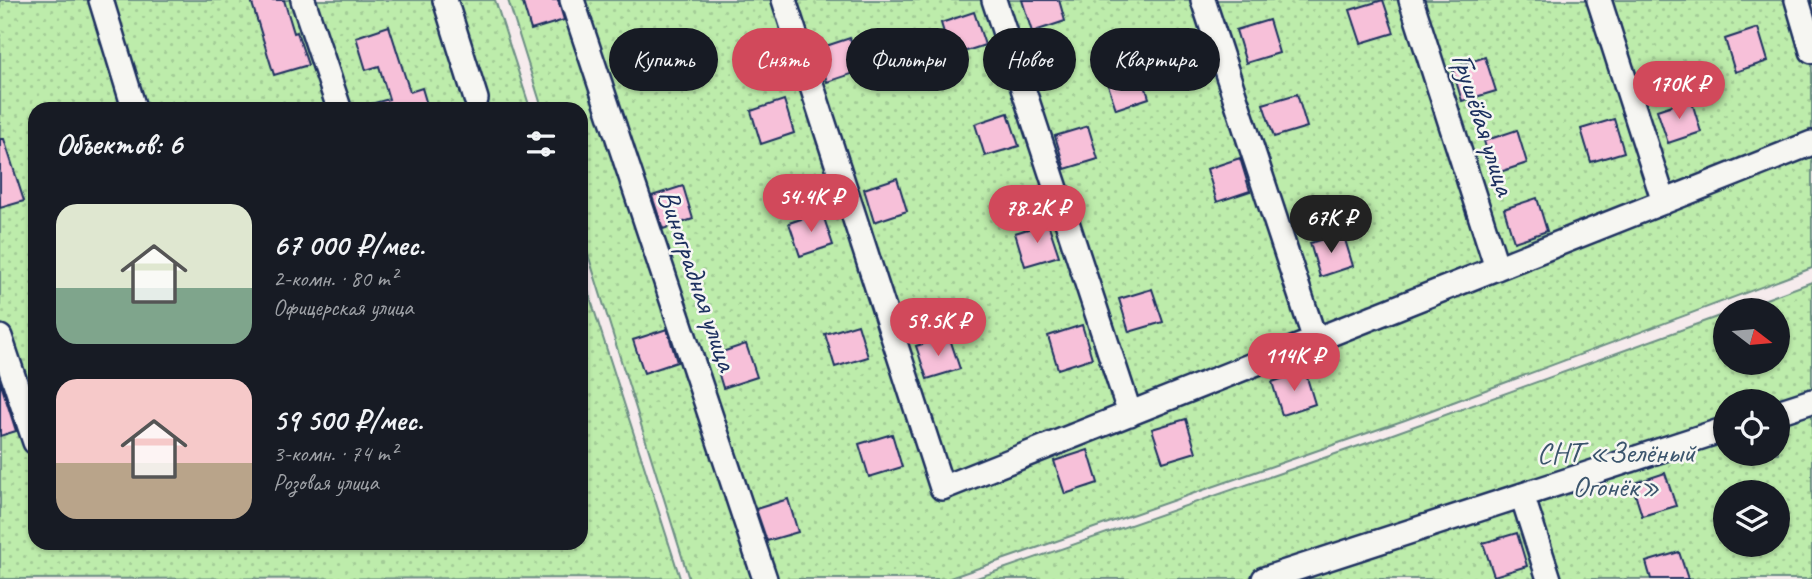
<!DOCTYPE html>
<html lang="ru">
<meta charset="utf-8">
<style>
body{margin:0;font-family:Caveat,sans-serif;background:#20242c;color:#f1f3f6;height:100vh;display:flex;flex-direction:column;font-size:26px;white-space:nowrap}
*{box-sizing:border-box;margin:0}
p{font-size:23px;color:#9ea1a6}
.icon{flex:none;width:38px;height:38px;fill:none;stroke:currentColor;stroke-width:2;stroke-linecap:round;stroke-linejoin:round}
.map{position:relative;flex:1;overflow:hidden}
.side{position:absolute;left:28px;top:102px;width:560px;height:448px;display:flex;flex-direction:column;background:#171b24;border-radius:21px;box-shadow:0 2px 5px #0004}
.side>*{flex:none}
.top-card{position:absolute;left:609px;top:28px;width:665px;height:63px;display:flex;gap:14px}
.needle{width:46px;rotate:106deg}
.controls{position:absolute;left:1713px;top:298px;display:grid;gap:14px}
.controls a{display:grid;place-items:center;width:77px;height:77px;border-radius:50%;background:#171b24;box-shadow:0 2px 5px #0004;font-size:35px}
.price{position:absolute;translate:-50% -60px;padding:0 16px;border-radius:24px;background:#d1495b;color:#fff;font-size:23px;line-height:46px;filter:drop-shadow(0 2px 4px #0008)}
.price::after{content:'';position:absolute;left:50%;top:42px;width:21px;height:16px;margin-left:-10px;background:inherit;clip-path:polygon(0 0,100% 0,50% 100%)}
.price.current{background:#222;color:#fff}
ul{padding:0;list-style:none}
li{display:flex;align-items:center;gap:21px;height:175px;padding:0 28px}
li span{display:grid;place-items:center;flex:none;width:196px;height:140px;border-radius:21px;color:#555}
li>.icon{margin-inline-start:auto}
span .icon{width:84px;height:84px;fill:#fffc;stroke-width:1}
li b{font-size:30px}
h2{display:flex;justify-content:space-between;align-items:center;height:84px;padding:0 28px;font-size:30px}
.pill{padding:0 24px;border-radius:32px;background:#171b24;box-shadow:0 2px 5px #0004;font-size:24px;line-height:63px}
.pill.current{background:#d1495b;color:#fff}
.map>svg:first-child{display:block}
.park{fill:url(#park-dots);stroke:#6c8e84;stroke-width:2;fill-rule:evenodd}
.building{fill:#f7c0d9;stroke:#1b2f5e;stroke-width:2}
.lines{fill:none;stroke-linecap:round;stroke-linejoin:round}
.minor-casing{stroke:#1b2f5e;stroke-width:28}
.minor{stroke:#f6f6f2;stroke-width:23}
.labels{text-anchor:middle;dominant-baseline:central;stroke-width:5;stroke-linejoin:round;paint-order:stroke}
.street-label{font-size:30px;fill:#1b2f5e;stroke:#f6f6f2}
.park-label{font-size:30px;fill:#3b556d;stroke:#f6f6f2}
</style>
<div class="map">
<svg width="1812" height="579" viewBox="0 0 1812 579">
<defs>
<pattern id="park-dots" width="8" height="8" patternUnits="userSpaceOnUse" patternTransform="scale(1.75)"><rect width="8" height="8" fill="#bdecab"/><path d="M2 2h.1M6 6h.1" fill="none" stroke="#a2cb96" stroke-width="1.8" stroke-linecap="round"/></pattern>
</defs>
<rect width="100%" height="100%" fill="#f6ebed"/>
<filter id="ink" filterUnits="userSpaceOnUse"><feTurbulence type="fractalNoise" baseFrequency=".0143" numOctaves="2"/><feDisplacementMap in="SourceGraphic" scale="14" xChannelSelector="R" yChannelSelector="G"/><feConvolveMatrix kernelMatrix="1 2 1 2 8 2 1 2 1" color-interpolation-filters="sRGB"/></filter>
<g filter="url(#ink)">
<path class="park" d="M0 0H495L530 108H35V542H581V269L680 578 0 579Z
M508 0H1812V268L1405 420 947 579H689L581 232V108H542Z
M1812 282V579H974L1376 440 1725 314 1726 362H1778V310H1736ZM1726 401H1778V453H1726ZM1726 492H1778V544H1726Z"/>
<path class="building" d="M251 0H284L294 33 297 32 308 65 274 75Z
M522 0H558L564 20 531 30Z
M1022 0H1059L1065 21 1032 32Z
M1383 0 1394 33 1361 43 1350 10Z
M974 12 985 45 951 56 941 23Z
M1269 20 1279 53 1246 63 1236 30Z
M389 26 410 92 422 88 428 108H372L371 104 389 99 379 66 366 70 356 37Z
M1758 28 1768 61 1735 72 1725 39Z
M850 38 860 71 827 82 817 49Z
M1485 57 1496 91 1462 101 1452 68Z
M1139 66 1149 98 1116 109 1105 76Z
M1297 94 1307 127 1274 137 1263 104Z
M1691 99 1701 132 1668 143 1657 110Z
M784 100 794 133 761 144 751 111Z
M1008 113 1019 146 985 156 975 124Z
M1614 119 1624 152 1591 162 1581 129Z
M1088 126 1098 159 1065 169 1055 136Z
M1517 130 1527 163 1494 174 1484 141Z
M0 139H4L24 201 0 208Z
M1240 158 1250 191 1217 202 1207 169Z
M897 178 907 211 874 222 864 189Z
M683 186 693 219 663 229 652 196Z
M1537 198 1547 231 1514 242 1504 209Z
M822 212 833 245 800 256 789 223Z
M1048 223 1059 256 1025 266 1015 233Z
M1343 233 1353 266 1320 277 1310 243Z
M1152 289 1163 322 1129 332 1119 299Z
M858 324 868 357 835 367 825 334Z
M1082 325 1092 358 1058 369 1048 336Z
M667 329 677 362 644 373 633 340Z
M949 336 960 369 927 379 916 346Z
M746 344 757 377 723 388 713 355Z
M1305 371 1315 404 1282 415 1272 382Z
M0 381 16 431 0 436Z
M1186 419 1196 452 1163 462 1152 429Z
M892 434 902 467 869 477 859 444Z
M1088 450 1098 483 1065 494 1054 461Z
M1665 473 1676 506 1642 516 1632 484Z
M788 499 798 532 767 541 756 509Z
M1517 533 1527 566 1494 576 1483 543Z
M1679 552 1688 579H1651L1646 562Z"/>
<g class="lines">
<g class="minor-casing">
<path id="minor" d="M101 0 134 108
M303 0 339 108
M445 0 476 99
M572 0 765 579
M784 0 942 488 1812 143
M994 0 1130 414
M1203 0 1315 340
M1411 0 1497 268
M1599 0 1664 202
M1797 0 1812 51
M0 337 35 442
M1778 412 1812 401
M1522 495 1549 579
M1264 579 1726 429"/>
</g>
<use href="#minor" class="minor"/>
</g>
</g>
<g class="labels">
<g class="street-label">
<text transform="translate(1484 124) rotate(72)">Грушёвая улица</text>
<text transform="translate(698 280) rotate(71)">Виноградная улица</text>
</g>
<g class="park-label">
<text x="1616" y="452">СНТ «Зелёный<tspan x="1616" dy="34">Огонёк»</tspan></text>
</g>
</g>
</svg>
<div class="controls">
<a><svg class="needle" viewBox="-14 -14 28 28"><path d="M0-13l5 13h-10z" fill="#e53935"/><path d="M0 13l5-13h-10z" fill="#9ea1a6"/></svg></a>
<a><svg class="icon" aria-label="locate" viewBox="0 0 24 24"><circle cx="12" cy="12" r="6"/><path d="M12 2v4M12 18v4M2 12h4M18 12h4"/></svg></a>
<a><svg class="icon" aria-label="layers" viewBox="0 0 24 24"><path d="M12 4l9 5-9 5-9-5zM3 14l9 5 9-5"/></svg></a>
</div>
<b class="price" style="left:1679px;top:121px">170K ₽</b>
<b class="price" style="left:811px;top:234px">54.4K ₽</b>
<b class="price" style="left:1037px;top:245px">78.2K ₽</b>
<b class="price current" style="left:1331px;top:255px">67K ₽</b>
<b class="price" style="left:938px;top:358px">59.5K ₽</b>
<b class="price" style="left:1294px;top:393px">114K ₽</b>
<div class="top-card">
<a class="pill">Купить</a>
<a class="pill current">Снять</a>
<a class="pill">Фильтры</a>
<a class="pill">Новое</a>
<a class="pill">Квартира</a>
</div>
<section class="side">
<h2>Объектов: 6<svg class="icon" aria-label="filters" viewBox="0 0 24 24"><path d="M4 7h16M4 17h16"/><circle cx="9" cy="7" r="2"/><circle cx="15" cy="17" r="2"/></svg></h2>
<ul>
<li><span style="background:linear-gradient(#dfe7d0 60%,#7fa58c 0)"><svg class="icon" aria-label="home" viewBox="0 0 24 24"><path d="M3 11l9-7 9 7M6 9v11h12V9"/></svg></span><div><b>67 000 ₽/мес.</b><p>2-комн. · 80 m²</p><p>Офицерская улица</p></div></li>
<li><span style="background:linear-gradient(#f6c9c9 60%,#b9a48a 0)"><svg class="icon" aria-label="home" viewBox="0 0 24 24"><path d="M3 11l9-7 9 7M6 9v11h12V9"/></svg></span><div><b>59 500 ₽/мес.</b><p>3-комн. · 74 m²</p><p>Розовая улица</p></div></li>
</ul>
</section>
</div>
